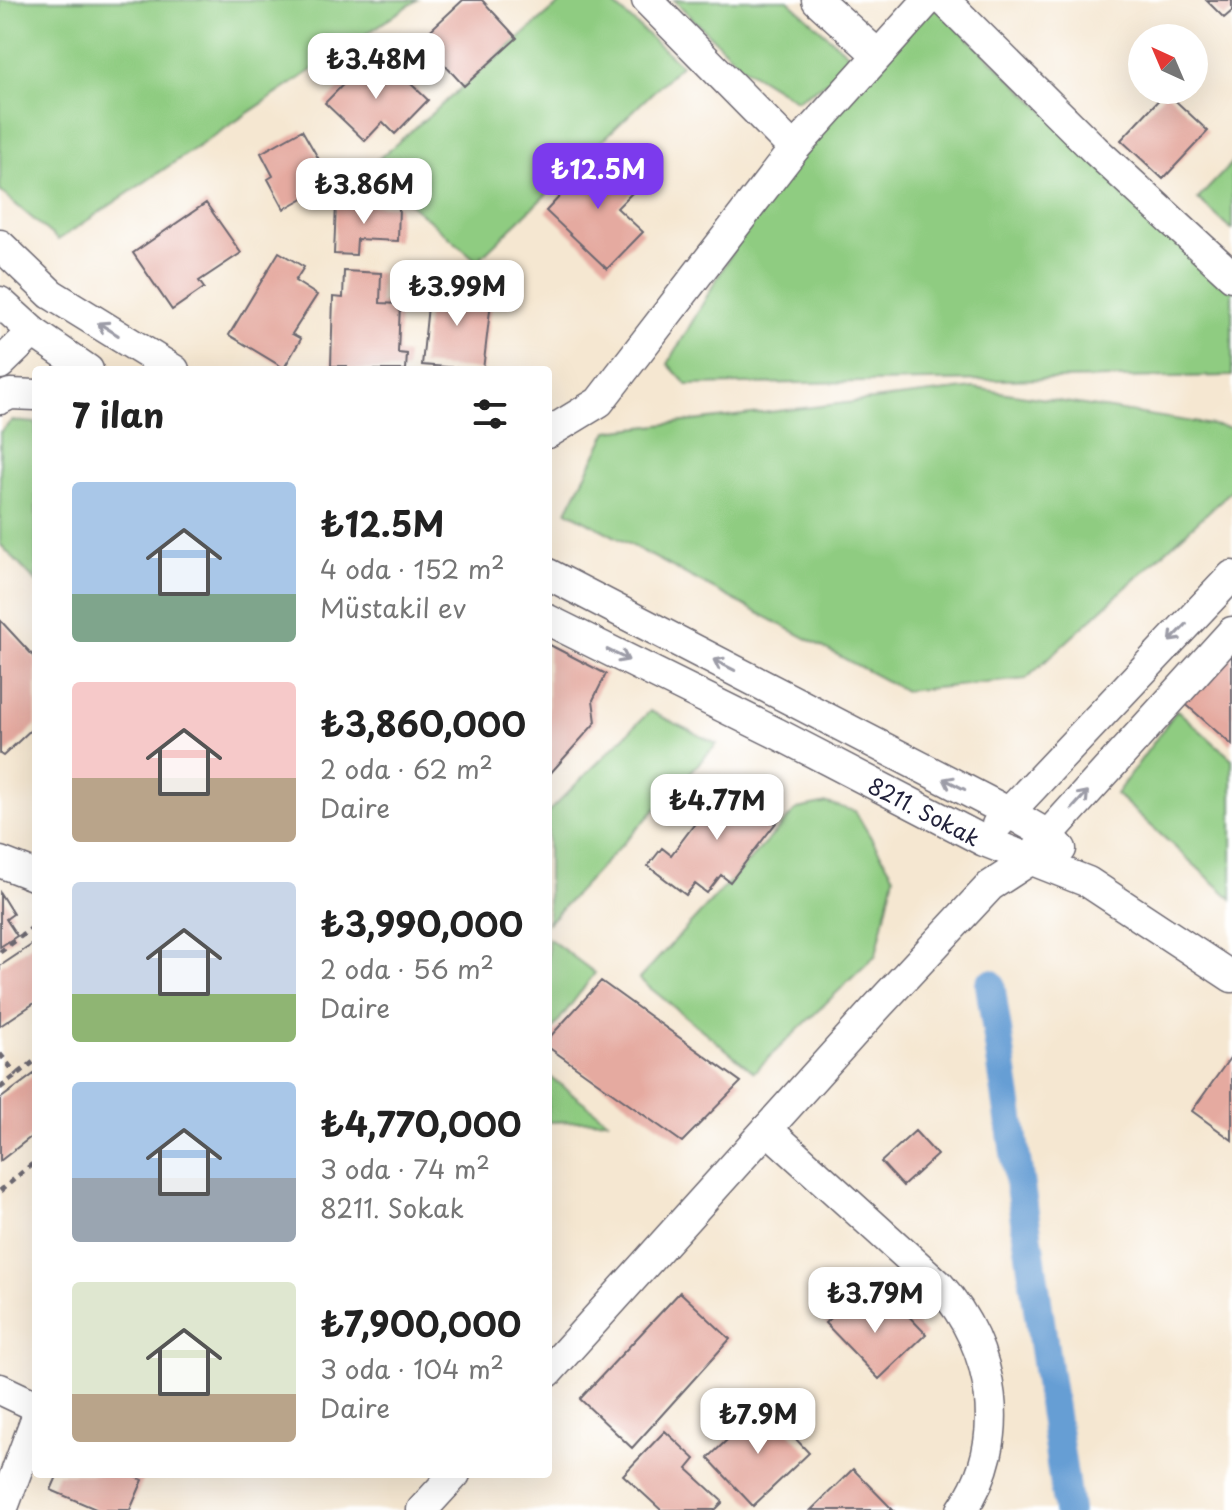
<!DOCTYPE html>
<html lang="tr">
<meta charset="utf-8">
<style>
body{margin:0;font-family:"Playpen Sans",sans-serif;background:#f6f6f6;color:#222;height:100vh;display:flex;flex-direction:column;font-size:30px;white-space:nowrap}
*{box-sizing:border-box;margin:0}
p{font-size:26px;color:#767676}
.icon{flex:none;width:44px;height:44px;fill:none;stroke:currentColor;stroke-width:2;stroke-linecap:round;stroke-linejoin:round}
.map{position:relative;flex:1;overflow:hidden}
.sheet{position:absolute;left:32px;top:366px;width:520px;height:1112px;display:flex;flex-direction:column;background:#fff;border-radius:8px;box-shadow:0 8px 32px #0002}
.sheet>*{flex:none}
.needle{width:52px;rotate:316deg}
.tools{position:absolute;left:1128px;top:24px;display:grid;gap:16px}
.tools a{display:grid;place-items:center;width:80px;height:80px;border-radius:50%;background:#fff;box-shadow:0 8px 32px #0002;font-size:40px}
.price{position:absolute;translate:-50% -68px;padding:0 18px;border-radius:16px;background:#fff;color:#222;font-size:26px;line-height:52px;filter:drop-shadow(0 2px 4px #0008)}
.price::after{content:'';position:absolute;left:50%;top:48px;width:24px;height:18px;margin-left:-12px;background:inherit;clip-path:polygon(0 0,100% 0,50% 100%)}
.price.current{background:#7c3aed;color:#fff}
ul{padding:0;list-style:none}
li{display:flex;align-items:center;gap:24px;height:200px;padding:0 40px}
li span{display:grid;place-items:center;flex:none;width:224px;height:160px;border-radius:8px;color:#555}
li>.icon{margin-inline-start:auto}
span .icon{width:96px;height:96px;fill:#fffc;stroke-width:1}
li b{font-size:34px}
h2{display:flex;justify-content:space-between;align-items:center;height:96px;padding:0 40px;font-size:34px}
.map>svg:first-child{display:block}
.grass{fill:#8fcc81;stroke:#58775e;stroke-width:2}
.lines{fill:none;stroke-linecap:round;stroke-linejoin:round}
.canal{stroke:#669ed4;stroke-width:30}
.building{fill:#e5aaa0}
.minor-casing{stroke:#6c6770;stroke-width:33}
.path{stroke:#6c6770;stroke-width:5;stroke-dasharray:6 6;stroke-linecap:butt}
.minor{stroke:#fff;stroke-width:30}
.oneway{stroke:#9c9ca7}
.labels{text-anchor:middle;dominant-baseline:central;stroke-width:6;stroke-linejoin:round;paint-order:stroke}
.street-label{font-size:22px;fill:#22223b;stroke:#fff}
</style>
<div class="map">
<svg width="1232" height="1510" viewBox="0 0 1232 1510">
<rect width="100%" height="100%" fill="#fff"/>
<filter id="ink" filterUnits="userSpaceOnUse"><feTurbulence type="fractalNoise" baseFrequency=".0125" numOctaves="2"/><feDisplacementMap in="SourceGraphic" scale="16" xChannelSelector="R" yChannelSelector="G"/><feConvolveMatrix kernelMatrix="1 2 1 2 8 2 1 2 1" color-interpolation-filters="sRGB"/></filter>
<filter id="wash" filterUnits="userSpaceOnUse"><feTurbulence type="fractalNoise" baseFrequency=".006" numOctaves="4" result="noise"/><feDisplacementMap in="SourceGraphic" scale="32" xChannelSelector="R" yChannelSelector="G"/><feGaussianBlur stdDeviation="1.8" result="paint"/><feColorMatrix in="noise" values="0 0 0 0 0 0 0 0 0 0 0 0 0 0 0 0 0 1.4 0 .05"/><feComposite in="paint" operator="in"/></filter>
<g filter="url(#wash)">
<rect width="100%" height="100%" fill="#f5e7d1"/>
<path class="grass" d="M0 0H417L58 240 0 191Z
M564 0H609L681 65 477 261 368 168Z
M674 0H788L849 55 831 80 796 100 741 66Z
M928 0 1232 289V376L687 385 668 364 753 216Z
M1232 163V230L1198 199Z
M974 388 1232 428V490L1026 679 905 691 567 511 608 431Z
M12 421 36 423V582L0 544V432Z
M1177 710 1232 759V899L1116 794Z
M650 711 717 744 548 923V812Z
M827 803 855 811 894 876 876 955 754 1072 639 979 797 809Z
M548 938 595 973 548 1035Z
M548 1075 607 1120 548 1122Z"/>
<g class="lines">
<path class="canal" d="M990 984 1068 1510"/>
</g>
<g id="blocks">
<path class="building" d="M463 0H482L517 38 464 86 421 39Z
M1206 0H1232V11L1224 18Z
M365 62 379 76 390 64 428 100 395 134 383 122 365 141 325 103Z
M1166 92 1208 131 1163 179 1121 140Z
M302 130 332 182 284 209 268 179 273 176 261 153Z
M601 152 638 187 617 208 643 232 607 269 546 211Z
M206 203 241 253 199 281 204 288 172 310 133 253Z
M336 204 399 206 398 241 357 239 356 255 334 254Z
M279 252 304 267 295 281 317 295 292 334 301 339 284 368 229 335Z
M344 271 381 273 380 303 400 304 398 353 407 354 406 370H347V366H331L333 297 343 298Z
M430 286 492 293 483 370 422 365Z
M0 620 36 659V725L3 756 0 754Z
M1232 642V745L1181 700Z
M548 644 606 674 593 700 596 722 548 776Z
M728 780 779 819 730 882 721 875 707 893 695 884 686 895 648 866 662 848 671 855Z
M0 893 13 914 6 919 17 936 0 947Z
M36 942V1002L0 1026V966Z
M601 981 741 1082 682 1142 548 1047V1039Z
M1232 1055V1140L1192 1111Z
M34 1074 36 1077V1133L0 1161V1099Z
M915 1131 937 1155 903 1186 881 1162Z
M680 1292 730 1339 632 1448 580 1399Z
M853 1295 878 1321 896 1303 926 1334 879 1379 825 1323Z
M764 1405 809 1453 753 1506 708 1458Z
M665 1431 695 1459 687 1469 723 1502 715 1510H661L623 1475Z
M853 1469 893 1510H811Z
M58 1474H129L143 1480 130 1510H98L51 1490Z"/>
</g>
</g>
<g filter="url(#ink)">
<use href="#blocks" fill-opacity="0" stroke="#6c6770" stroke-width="2"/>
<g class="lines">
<g class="minor-casing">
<g id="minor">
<path d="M647 0 794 149"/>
<path d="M817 0 878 55"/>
<path d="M944 0 1095 150 1232 276"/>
<path d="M0 245 51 294 174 370"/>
<path d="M0 302 33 332 88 370"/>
<path d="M0 364 33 332"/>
<path d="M0 399 10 394 36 395"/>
<path d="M548 433 599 402 794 149 928 0"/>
<path d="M548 574 1008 812 1048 835 1061 849"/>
<path id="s1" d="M548 620 778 734 984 841 1088 882 1232 977"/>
<path d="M997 825 1232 576"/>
<path d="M0 862 36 876"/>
<path d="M767 1129 940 1286C995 1347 1010 1441 962 1510"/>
<path d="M548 1372 876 1008 990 886 1030 860 1048 835 1232 632"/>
<path d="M0 1389 36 1406"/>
<path d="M2 1510 36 1419"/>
<path d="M422 1510 455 1474"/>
</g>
</g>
<path class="path" d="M0 952 36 925
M0 1054 17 1075
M0 1088 36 1060
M0 1191 36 1161"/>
<use href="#minor" class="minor"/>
</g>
<defs><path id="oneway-shaft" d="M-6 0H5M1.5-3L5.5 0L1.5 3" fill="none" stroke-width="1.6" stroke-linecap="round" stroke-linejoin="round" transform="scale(2)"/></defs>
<g class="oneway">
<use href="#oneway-shaft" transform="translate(108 329) rotate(-148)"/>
<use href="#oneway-shaft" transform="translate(1178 633) rotate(134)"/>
<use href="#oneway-shaft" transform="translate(618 655) rotate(26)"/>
<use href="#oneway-shaft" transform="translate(724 665) rotate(-153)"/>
<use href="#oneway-shaft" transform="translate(954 784) rotate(-153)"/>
<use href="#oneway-shaft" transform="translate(1080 800) rotate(-48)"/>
</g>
</g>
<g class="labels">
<g class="street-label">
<text stroke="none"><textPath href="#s1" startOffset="422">8211. Sokak</textPath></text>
</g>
</g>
</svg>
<div class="tools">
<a><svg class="needle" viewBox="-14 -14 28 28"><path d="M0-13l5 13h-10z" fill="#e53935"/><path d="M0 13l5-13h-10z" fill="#767676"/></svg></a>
</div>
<b class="price" style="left:376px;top:101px">₺3.48M</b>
<b class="price current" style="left:598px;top:211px">₺12.5M</b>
<b class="price" style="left:364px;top:226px">₺3.86M</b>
<b class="price" style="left:457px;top:328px">₺3.99M</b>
<b class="price" style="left:717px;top:842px">₺4.77M</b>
<b class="price" style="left:875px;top:1335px">₺3.79M</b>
<b class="price" style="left:758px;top:1456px">₺7.9M</b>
<section class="sheet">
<h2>7 ilan<svg class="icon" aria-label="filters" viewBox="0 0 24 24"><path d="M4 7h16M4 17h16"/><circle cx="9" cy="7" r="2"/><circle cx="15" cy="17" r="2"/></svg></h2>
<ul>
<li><span style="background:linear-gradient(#a9c7e8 70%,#7fa58c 0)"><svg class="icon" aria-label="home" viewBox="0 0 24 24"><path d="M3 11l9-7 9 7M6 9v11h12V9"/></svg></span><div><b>₺12.5M</b><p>4 oda · 152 m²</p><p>Müstakil ev</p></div></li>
<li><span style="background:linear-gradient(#f6c9c9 60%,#b9a48a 0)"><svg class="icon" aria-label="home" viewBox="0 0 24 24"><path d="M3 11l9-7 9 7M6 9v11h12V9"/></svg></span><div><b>₺3,860,000</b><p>2 oda · 62 m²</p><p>Daire</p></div></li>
<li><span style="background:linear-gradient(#c9d6e8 70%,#8fb573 0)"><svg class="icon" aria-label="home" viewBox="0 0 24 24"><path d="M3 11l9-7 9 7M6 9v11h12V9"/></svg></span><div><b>₺3,990,000</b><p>2 oda · 56 m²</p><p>Daire</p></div></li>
<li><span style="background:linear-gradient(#a9c7e8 60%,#9aa5b1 0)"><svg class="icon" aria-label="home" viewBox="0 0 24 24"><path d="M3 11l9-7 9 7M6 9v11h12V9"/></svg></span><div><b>₺4,770,000</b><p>3 oda · 74 m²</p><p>8211. Sokak</p></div></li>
<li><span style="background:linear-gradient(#dfe7d0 70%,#b9a48a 0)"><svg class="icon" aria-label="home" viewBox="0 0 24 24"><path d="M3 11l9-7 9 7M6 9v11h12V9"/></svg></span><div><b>₺7,900,000</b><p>3 oda · 104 m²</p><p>Daire</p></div></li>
</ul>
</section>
</div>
